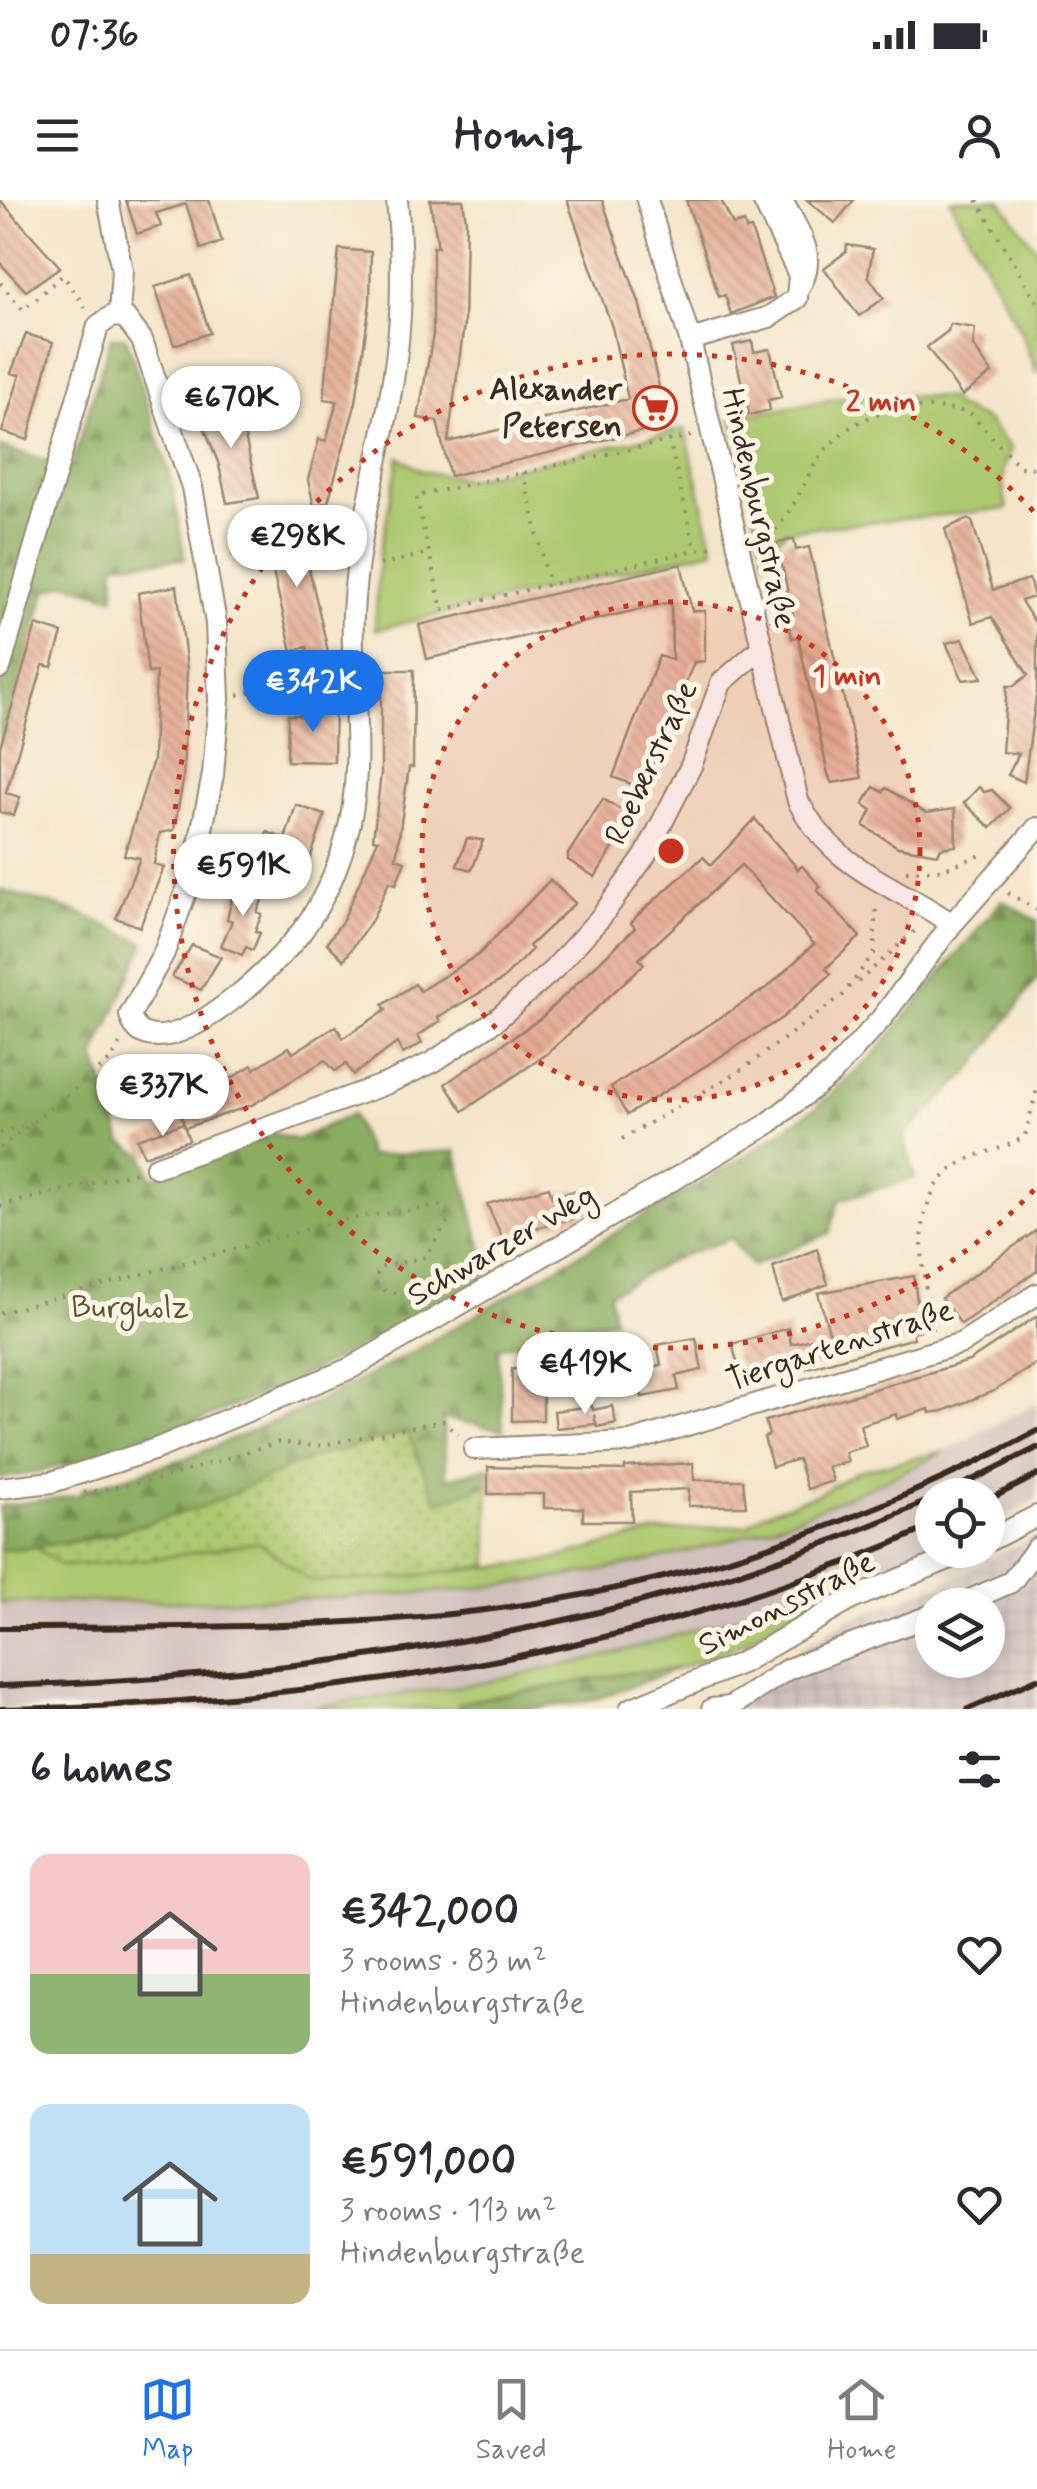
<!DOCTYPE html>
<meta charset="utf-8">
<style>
body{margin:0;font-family:Mynerve,sans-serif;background:#f7f7f7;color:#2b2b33;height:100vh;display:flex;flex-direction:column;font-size:38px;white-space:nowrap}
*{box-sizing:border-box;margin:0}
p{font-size:32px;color:#7c7c81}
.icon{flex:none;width:55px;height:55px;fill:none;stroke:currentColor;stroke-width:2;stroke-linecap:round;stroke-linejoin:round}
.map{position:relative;height:1509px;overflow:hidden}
.drawer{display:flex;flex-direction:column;background:#fff;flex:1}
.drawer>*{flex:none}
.controls{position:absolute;left:915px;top:1278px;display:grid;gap:20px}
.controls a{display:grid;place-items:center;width:90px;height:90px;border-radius:50%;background:#fff;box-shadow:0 5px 25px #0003;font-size:50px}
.price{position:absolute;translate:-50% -85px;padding:0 22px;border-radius:35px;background:#fff;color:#222;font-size:32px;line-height:65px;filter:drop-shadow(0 2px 5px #0008)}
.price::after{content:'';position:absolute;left:50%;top:60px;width:30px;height:22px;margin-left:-15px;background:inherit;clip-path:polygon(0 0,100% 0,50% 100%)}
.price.active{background:#1a73e8;color:#fff}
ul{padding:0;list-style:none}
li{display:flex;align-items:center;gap:30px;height:250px;padding:0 30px}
li span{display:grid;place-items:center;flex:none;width:280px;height:200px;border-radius:20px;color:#555}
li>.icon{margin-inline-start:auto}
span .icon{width:120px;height:120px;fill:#fffc;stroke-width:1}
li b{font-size:42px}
h2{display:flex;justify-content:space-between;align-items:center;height:120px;padding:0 30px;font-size:42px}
.status{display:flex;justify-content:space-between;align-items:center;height:70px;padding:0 50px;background:#fff;direction:ltr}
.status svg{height:28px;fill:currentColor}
header{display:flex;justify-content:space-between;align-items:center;height:130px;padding:0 30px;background:#fff;font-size:45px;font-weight:800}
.menu{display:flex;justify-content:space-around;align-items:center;height:140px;border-top:2px solid #e1e1e2;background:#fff;font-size:28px;color:#7c7c81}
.menu a{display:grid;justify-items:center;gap:5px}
.menu .active{color:#1a73e8}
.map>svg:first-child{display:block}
.industrial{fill:url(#industrial-grid);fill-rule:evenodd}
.railway{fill:#d0c0bc}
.green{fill:#adc96f;stroke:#747a46;stroke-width:2.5}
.forest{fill:url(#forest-firs);stroke:#626c40;stroke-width:2.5}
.garden{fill:url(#garden-dots);stroke:#747a46;stroke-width:2.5}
.building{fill:url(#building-back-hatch)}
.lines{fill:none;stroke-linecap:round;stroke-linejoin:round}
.minor-casing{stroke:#988874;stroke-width:24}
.path{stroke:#988874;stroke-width:4;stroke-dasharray:2.5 8;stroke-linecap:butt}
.minor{stroke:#fff;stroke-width:20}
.rail{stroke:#3b2a1e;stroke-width:6}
.ring{fill:none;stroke:#c8321e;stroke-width:5;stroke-dasharray:5 10}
.labels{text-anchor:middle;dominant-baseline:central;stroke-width:10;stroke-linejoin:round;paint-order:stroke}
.poi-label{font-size:32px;font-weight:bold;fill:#3b2a1e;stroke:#fcf5e5;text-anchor:end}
.street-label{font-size:32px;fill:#3b2a1e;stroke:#fcf5e5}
.park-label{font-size:32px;fill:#585232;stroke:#fcf5e5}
.centre{fill:#c8321e;stroke:#fcf5e5;stroke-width:5}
.ring-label{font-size:30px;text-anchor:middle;font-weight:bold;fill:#c8321e;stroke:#fcf5e5;stroke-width:10;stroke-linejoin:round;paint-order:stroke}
</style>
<div class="status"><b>07:36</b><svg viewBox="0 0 49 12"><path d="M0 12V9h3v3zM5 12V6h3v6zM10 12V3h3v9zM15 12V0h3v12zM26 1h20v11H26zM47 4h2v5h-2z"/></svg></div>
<header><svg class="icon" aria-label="menu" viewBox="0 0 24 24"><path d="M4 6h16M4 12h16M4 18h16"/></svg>Homiq<svg class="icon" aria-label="person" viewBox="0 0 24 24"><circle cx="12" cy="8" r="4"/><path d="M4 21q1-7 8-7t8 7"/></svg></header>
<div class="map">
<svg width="1037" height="1509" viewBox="0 0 1037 1509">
<defs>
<pattern id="industrial-grid" width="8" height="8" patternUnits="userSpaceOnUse" patternTransform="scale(2.5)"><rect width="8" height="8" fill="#d0c0bc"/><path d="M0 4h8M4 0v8" fill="none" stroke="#b4a5a1"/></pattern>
<pattern id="forest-firs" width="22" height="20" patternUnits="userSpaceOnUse" patternTransform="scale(2.5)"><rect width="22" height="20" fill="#8aad62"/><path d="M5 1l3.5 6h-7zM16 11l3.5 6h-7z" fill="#728d50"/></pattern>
<pattern id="garden-dots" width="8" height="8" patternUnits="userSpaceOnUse" patternTransform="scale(2.5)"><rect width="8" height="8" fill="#adc96f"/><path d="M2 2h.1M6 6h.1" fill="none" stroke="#8ea35b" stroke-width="1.8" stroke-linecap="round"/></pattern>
<pattern id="building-back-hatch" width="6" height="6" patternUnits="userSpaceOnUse" patternTransform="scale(2.5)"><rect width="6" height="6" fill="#e7b49b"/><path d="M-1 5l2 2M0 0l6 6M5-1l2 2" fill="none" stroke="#bc937e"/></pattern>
</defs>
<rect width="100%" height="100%" fill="#fcf5e5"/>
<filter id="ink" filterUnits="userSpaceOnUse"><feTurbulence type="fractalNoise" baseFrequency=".01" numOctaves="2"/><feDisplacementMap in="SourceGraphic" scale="20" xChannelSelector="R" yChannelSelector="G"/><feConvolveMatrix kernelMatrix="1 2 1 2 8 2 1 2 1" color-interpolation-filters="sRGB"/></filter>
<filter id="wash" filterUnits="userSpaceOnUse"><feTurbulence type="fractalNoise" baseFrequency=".0048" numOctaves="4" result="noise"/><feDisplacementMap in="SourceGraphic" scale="40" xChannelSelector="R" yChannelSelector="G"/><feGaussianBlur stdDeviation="2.25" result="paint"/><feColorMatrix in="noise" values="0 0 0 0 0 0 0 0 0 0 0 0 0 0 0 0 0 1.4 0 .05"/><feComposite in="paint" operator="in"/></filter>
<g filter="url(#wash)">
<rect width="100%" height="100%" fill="#f4e5ca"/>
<path class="industrial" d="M1037 1335V1509H730L726 1497 740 1486 845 1421 951 1380ZM932 1405H988V1460H932Z"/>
<path class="railway" d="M1037 1203V1300L988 1325V1295H932L935 1350 763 1411 602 1457 481 1483 298 1509H0V1403L359 1396 577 1375 729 1340 774 1324 911 1268Z"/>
<path class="green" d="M950 0H1000L1037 50V175L1021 132Z
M891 195 948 198 955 206 986 220 1011 249C1000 268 1002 288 1007 309L787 330 768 348 765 361 732 218 844 197Z
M685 229 714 350 375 430 379 356 399 257 422 271 467 279Z
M946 1251C877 1285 803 1318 729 1340 494 1411 242 1398 0 1403V1350L36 1347 62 1366 159 1358 258 1342 311 1381 389 1379 544 1361 656 1332 747 1325 764 1313 818 1294 858 1271Z
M830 1390 743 1443 681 1468 628 1473 459 1504 463 1509H299L481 1483 602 1457Z"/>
<path class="forest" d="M111 137H126L171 278 185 359 115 363 114 397 66 383 46 391 0 546V247L71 268Z
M0 690 77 712 145 743 95 855 122 942 144 956 152 978 200 962 199 954 273 933 297 940 352 914 369 956 456 951 489 1075C374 1142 260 1203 132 1244 89 1258 46 1273 0 1278Z
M1002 700 1037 721V778L975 866 904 936 915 978 839 1000 830 1033 752 1066 731 1038 678 1057 609 1094 614 1119 498 1148 503 1230 443 1218 446 1279 488 1267V1285L437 1303 406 1232C274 1281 142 1339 0 1350V1306L81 1295V1290L190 1257 311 1205 409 1154 744 957 815 908 872 857Z
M681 1468 590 1501 527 1509H463L458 1503 628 1473Z"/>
<path class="garden" d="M407 1232 437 1302 488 1285 489 1366 389 1379 311 1381 258 1342 159 1358 62 1366 36 1347 97 1338 205 1306 309 1259Z"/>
<g id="blocks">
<path class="building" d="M0 0 60 67 26 91 0 63Z
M126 0H209L222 42 201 49 186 4 156 13 161 26 137 34Z
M430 0H463L466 21 464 125 448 242 628 199 612 127 567 0H602L639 102 668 225 450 276 437 221 418 218 433 135V47H438Z
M686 0H721L733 25 744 22 746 30 751 29 774 97 731 114 725 95 719 97Z
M807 0H854L835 23Z
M847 45 873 49 868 76 884 98 859 116 824 68 846 52Z
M339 49 371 52 370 102 356 202 328 302 314 306 308 280 319 239 326 241 337 201 324 199Z
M191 75 210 133 174 145 155 87Z
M950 124 975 128 973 146 992 173 962 196 927 147 948 131Z
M26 134 53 142 28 240 2 232 20 175 11 173Z
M752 141 754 152 770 149 781 197 768 200 770 210 749 215 733 145Z
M236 198 259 298 227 303 219 265 202 221 211 218 208 207Z
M297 316 326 442 330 470 320 472H313L307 447 292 451 266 343 263 324Z
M967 319 972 321 993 390 1029 379 1034 397 1021 401 1037 426V490L1024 582 1008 575 1019 554 1002 552 1007 486H1014L1028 475 992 417 973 423 945 329Z
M794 339 796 350 809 347 862 578 832 583 828 574 798 437 792 438 787 416 793 415 777 343Z
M681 364 692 411H705V461L694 462 643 589 613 577 659 456 672 460 671 402 427 459 419 425Z
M177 386 187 469 183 581 174 630 160 633 154 664 164 667 140 727 116 718 140 658 124 655 153 560 156 472 148 473 138 393Z
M36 425 62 433 52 467 43 465 6 593 20 597 14 616 0 612V547Z
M963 439 967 448 982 478 963 480 946 443Z
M381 470H414L413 567H409L396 658 405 661 396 684 389 682 372 720 344 760 327 743 343 720 378 640 373 639 381 574Z
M318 498H335L334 562 287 561 288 515 318 516Z
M874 587 883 592 886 588 926 613 955 609 956 646 941 648 938 654 898 647 864 626 872 610 863 604Z
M979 587 984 592 992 590 1010 608 991 628 964 603Z
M603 599 633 617 595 677 568 660V654Z
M296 605 325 615 304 677 277 668 281 657 261 651 267 632 285 639Z
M755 619 798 669 802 666 821 687 817 690 860 737 826 768 831 774 782 818 627 915 611 887 768 787 814 744 741 665 639 759 644 764 547 854 463 911 445 884 541 818 635 728 631 723 639 714 703 657 711 665Z
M467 638 483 640 472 670 457 666Z
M550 680 575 703 529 746 532 749 502 780 438 817 440 821 418 836 422 843 403 854 397 843 353 875 346 864 335 871 325 860 252 905 185 928 176 900 229 880 252 865 254 869 289 847 293 853 336 826 343 838 386 810 383 805 415 784 420 791 479 754Z
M236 682 265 694 257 712 262 714 255 731 260 733 253 750 246 747 242 755 221 746 232 721 227 719Z
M192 745 221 757 201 790 172 777Z
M183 923 189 940 144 956 137 939Z
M549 987 552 997 577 990 581 1016 502 1037 487 1004Z
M1037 1030V1071L961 1124 941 1098Z
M817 1049 828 1084 782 1102 773 1067Z
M914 1076 920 1130 912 1132 914 1138 797 1171 794 1157 745 1171 743 1164 738 1165 732 1144 788 1128 791 1144 830 1135 818 1093Z
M1037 1116V1163L994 1191 943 1211 930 1213 929 1209 897 1219 896 1214 860 1225 866 1246 845 1252 848 1262 828 1267 833 1281 807 1289 798 1259 772 1267 764 1237 769 1235 765 1221 969 1161Z
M696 1138 702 1170 676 1176 679 1190 642 1197 637 1169 661 1165 657 1145Z
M512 1169H529V1185H543V1220L512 1221Z
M592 1206 593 1210 612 1206 616 1223 597 1227 594 1215 596 1224 556 1228 554 1211Z
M693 1263 694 1280H743L746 1306H688L689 1289 631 1292 632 1321H583V1308H544V1294H488V1267L625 1270V1267Z"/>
</g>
</g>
<g filter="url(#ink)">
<use href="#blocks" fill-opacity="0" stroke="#988874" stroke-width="2.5"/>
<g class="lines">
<g class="minor-casing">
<path id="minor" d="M108 0 122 70 119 115
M647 0 690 140 798 601C835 671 891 682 952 724
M783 2C798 31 818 54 800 86
M690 140 769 117 797 98 799 75 763 0
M0 468 98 126 112 116 125 117 142 140 192 287 216 423 219 500 213 575 193 673 164 753 130 815C132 823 135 829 143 833 186 854 279 762 302 731 321 705 336 673 345 642 367 570 350 488 353 414 357 327 385 246 396 159 403 106 402 53 397 0
M156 967 388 883 433 862 496 820 553 770 601 717 645 656 691 566 721 483 759 450
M474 1249 630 1242 962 1143 1037 1094
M0 1288 52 1282 156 1249 351 1168 765 926 831 874 882 818 952 724 1037 628
M988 1341 1037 1316
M959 1405 1011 1382 1037 1348
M630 1509 741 1463 852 1399 970 1350
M712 1509 730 1507 788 1469 932 1415"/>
</g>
<path class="path" d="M977 0 1037 102
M0 83 23 110 63 75 87 110
M691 236 416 296 441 405 442 410 717 345
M669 239 695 350
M523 272 549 385
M760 344C783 328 796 299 809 275 842 211 903 199 970 213L1020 267 1037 268
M380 365 429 353
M238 495 336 470
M906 671 940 670 987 653
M1008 693 1037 710
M858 782 918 728
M0 933 34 923
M622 939 743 869 843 795 874 753 876 705
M0 948 111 860 122 840
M0 1006 136 972
M0 1113 346 1019 440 1006 449 1019 425 1057 379 1068 375 1083 386 1091 431 1099
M932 1130C925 1076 903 998 961 963 981 951 1005 950 1025 936L1037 889
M84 1293 164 1278 279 1242 317 1246 443 1221 458 1235"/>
<use href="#minor" class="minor"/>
<path class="rail" d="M942 1295 1037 1248
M988 1300 1037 1275
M0 1428C159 1427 319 1430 477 1411 672 1389 865 1324 1037 1231
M0 1486C317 1476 641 1431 932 1299
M0 1509C313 1503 645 1456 932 1326
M968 1509 1037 1479"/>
</g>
</g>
<circle cx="671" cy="651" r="249" fill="#c8321e" fill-opacity=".12"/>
<g class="ring">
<circle cx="671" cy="651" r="249"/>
<path d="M1034 990A497 497 0 1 1 1034 312"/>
</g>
<defs>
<g id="supermarket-ring" transform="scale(2.25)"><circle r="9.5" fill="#fcf5e5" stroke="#c8321e" stroke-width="1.5"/><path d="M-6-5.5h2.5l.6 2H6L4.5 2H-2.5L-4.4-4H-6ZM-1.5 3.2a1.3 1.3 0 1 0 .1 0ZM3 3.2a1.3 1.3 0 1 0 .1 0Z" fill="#c8321e"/></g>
</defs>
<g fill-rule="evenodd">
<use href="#supermarket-ring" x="655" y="208"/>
</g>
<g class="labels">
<g class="poi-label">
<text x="622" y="190">Alexander<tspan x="622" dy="37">Petersen</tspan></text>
</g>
<g class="street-label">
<text transform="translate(758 308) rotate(77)">Hindenburgstraße</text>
<text transform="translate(652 563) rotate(-65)">Roeberstraße</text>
<text transform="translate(502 1046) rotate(-30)">Schwarzer Weg</text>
<text transform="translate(840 1146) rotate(-18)">Tiergartenstraße</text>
<text transform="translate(787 1404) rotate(-27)">Simonsstraße</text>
</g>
<g class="park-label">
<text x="130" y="1108">Burgholz</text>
</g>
</g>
<circle cx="671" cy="651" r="15" class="centre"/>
<g class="ring-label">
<text x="881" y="211">2 min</text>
<text x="847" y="485">1 min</text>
</g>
</svg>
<div class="controls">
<a><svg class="icon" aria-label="locate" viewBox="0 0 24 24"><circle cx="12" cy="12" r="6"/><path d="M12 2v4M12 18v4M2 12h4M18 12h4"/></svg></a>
<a><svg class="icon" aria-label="layers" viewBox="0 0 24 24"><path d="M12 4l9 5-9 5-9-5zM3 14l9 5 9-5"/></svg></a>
</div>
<b class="price" style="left:231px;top:251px">€670K</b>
<b class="price" style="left:297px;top:390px">€298K</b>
<b class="price active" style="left:313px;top:535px">€342K</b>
<b class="price" style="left:243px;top:719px">€591K</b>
<b class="price" style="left:163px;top:939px">€337K</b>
<b class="price" style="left:585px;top:1217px">€419K</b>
</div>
<section class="drawer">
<h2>6 homes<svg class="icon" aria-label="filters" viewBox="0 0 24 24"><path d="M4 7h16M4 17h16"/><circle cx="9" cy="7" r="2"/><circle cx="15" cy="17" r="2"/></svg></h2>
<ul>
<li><span style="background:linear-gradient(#f6c9c9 60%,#8fb573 0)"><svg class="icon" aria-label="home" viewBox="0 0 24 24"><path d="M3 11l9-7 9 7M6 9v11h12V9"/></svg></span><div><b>€342,000</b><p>3 rooms · 83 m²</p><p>Hindenburgstraße</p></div><svg class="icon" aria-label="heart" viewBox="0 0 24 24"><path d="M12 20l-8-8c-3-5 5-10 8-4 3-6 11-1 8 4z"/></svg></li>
<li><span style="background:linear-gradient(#bfe0f5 75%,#c2b280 0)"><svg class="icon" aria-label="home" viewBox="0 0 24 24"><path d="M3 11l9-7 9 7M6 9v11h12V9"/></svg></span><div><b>€591,000</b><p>3 rooms · 113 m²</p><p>Hindenburgstraße</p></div><svg class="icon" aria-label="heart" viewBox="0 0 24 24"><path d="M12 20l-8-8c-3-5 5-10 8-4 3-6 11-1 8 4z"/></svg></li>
</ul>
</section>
<nav class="menu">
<a class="active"><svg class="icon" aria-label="map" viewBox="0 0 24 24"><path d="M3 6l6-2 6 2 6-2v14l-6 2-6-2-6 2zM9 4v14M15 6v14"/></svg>Map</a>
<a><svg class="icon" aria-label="saved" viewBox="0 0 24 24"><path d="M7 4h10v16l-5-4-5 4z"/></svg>Saved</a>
<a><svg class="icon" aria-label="home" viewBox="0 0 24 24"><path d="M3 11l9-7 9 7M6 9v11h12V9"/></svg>Home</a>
</nav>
